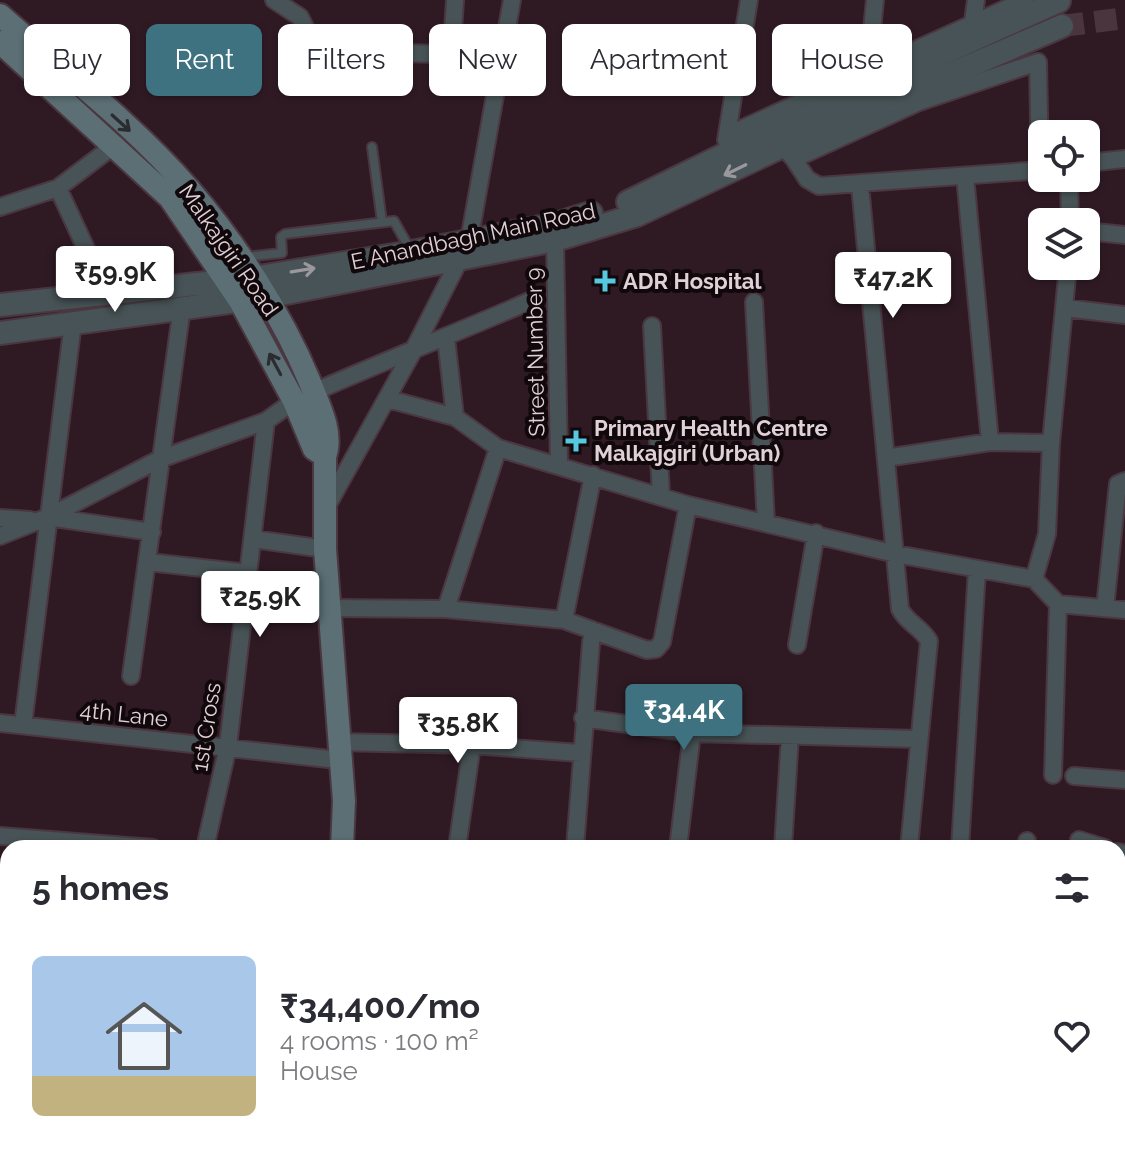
<!DOCTYPE html>
<meta charset="utf-8">
<style>
body{margin:0;font-family:Raleway,sans-serif;background:#f7f7f7;color:#2b2b33;height:100vh;display:flex;flex-direction:column;font-size:30px;white-space:nowrap}
*{box-sizing:border-box;margin:0}
p{font-size:26px;color:#7c7c81}
.icon{flex:none;width:44px;height:44px;fill:none;stroke:currentColor;stroke-width:2;stroke-linecap:round;stroke-linejoin:round}
.map{position:relative;flex:1;overflow:hidden}
.side{position:absolute;left:0px;top:840px;width:1126px;height:314px;display:flex;flex-direction:column;background:#fff;border-radius:24px 24px 0 0;box-shadow:0 2px 6px #0004}
.side>*{flex:none}
.top-card{position:absolute;left:24px;top:24px;width:1078px;height:72px;display:flex;gap:16px}
.fabs{position:absolute;left:1028px;top:120px;display:grid;gap:16px}
.fabs a{display:grid;place-items:center;width:72px;height:72px;border-radius:12px;background:#fff;box-shadow:0 2px 6px #0004;font-size:40px}
.price{position:absolute;translate:-50% -68px;padding:0 18px;border-radius:8px;background:#fff;color:#222;font-size:26px;line-height:52px;filter:drop-shadow(0 2px 4px #0008)}
.price::after{content:'';position:absolute;left:50%;top:48px;width:24px;height:18px;margin-left:-12px;background:inherit;clip-path:polygon(0 0,100% 0,50% 100%)}
.price.on{background:#3e7281;color:#fff}
ul{padding:0;list-style:none}
li{display:flex;align-items:center;gap:24px;height:200px;padding:0 32px}
li span{display:grid;place-items:center;flex:none;width:224px;height:160px;border-radius:12px;color:#555}
li>.icon{margin-inline-start:auto}
span .icon{width:96px;height:96px;fill:#fffc;stroke-width:1}
li b{font-size:34px}
h2{display:flex;justify-content:space-between;align-items:center;height:96px;padding:0 32px;font-size:34px}
.chip{padding:0 28px;border-radius:12px;background:#fff;box-shadow:0 2px 6px #0004;font-size:28px;line-height:72px}
.chip.on{background:#3e7281;color:#fff}
.map>svg:first-child{display:block}
.lines{fill:none;stroke-linecap:round;stroke-linejoin:round}
.tertiary-tunnel{stroke:#4a353f;stroke-width:22;stroke-dasharray:22 11;stroke-linecap:butt}
.service-casing{stroke:#4b3741;stroke-width:12}
.minor-casing{stroke:#4b3741;stroke-width:20}
.tertiary-casing{stroke:#4b3741;stroke-width:26}
.secondary-casing{stroke:#4b3741;stroke-width:26}
.service{stroke:#475356;stroke-width:8}
.minor{stroke:#475356;stroke-width:16}
.tertiary{stroke:#475356;stroke-width:22}
.secondary{stroke:#5b6f74;stroke-width:22}
.oneway{stroke:#2b2c30}
.oneway2{stroke:#9b989d}
.poi-dot{fill:#56c9e1;stroke:#11080c;stroke-width:3}
.labels{text-anchor:middle;dominant-baseline:central;stroke-width:8;stroke-linejoin:round;paint-order:stroke}
.street-label{font-size:22px;fill:#e0d1d7;stroke:#11080c}
.poi-label{font-size:22px;font-weight:bold;fill:#e0d1d7;stroke:#11080c;text-anchor:start}
</style>
<div class="map">
<svg width="1125" height="1153" viewBox="0 0 1125 1153">
<rect width="100%" height="100%" fill="#2f1a24"/>
<g class="lines">
<path class="tertiary-tunnel" d="M1062 26 1125 18"/>
<g class="service-casing">
<path id="service" d="M372 147 382 222
M245 257 282 253 281 237 285 234 394 221 411 251"/>
</g>
<g class="minor-casing">
<path id="minor" d="M274 0 300 17 314 46 321 51 441 54 452 46 455 0
M973 22 976 0
M868 70 875 0
M728 135 1025 0
M726 140 749 0
M783 146 794 159 919 102 1038 62 1040 170
M794 159 807 179 819 186 1042 170
M1086 163 1125 159
M965 176 990 442
M1069 178 1070 222
M860 185 900 609C907 623 921 627 929 641L909 848
M58 188 106 292
M0 207 58 188 116 144
M1086 231 1125 235
M555 240 559 463
M754 302 766 523
M1065 308 1125 315
M652 326 661 495
M446 338 455 417
M314 392C386 360 459 332 532 300
M388 399 455 417 498 448 688 505 896 554 1034 579 1058 604 1125 610
M886 458 990 442 1051 443
M327 506 412 353 469 241 512 0
M48 517 152 532
M0 518 30 520
M0 536 48 517 160 459 266 421 294 401
M253 539 325 549
M148 562 248 573
M1034 579 1047 534 1051 443 1068 266
M328 608 446 609 564 620 647 650 656 649 662 642 688 505
M1105 608 1118 484 1125 481
M446 609 498 448
M564 620 593 475
M797 645 816 533
M131 676 182 307
M583 718 692 733 917 739
M0 723 338 760
M23 725 73 322
M338 742 472 745 580 753
M1053 775 1058 604
M1074 776 1125 780
M0 836 153 848
M1079 840 1105 848
M205 848 228 746 266 421
M457 848 472 745
M575 848 592 630
M678 848 692 733
M783 848 790 736
M960 848 977 569
M1026 848 1027 841
M1118 852 1125 854
M1118 936 1125 938
M1118 1009 1125 1011
M0 1051 8 1027
M0 1100 8 1101
M245 1146 266 1150
M455 1146 457 1153
M568 1146V1153
M698 1146V1153
M1039 1146 1063 1153
M1107 1146 1108 1153
M922 1153 923 1146"/>
</g>
<g class="tertiary-casing">
<path id="tertiary" d="M628 202 795 120 1059 1
M0 305 253 278 412 252 556 224 591 213
M0 333 266 297 555 240 637 215 783 146 1062 26"/>
</g>
<g class="secondary-casing">
<path id="secondary" d="M0 15C63 71 134 125 189 189 237 245 281 313 309 380 318 403 334 433 325 456V549L344 801 342 848
M0 42 170 198 240 301 294 401 314 449 325 456
M265 1153 267 1146
M283 1153 284 1146"/>
</g>
<use href="#service" class="service"/>
<use href="#minor" class="minor"/>
<use href="#tertiary" class="tertiary"/>
<use href="#secondary" class="secondary"/>
</g>
<defs><path id="oneway-shaft" d="M-6 0H5M1.5-3L5.5 0L1.5 3" fill="none" stroke-width="1.6" stroke-linecap="round" stroke-linejoin="round" transform="scale(2)"/></defs>
<g class="oneway">
<use href="#oneway-shaft" transform="translate(121 123) rotate(42)"/>
<use href="#oneway-shaft" transform="translate(275 364) rotate(-118)"/>
</g>
<g class="oneway2">
<use href="#oneway-shaft" transform="translate(735 170) rotate(154)"/>
<use href="#oneway-shaft" transform="translate(303 270) rotate(-9)"/>
</g>
<g class="poi-dot">
<path d="M601 269h8v8h8v8h-8v8h-8v-8h-8v-8h8z"/>
<path d="M572 429h8v8h8v8h-8v8h-8v-8h-8v-8h8z"/>
</g>
<g class="labels">
<g class="street-label">
<text transform="translate(473 236) rotate(-12)">E Anandbagh Main Road</text>
<text transform="translate(229 250) rotate(55)">Malkajgiri Road</text>
<text transform="translate(535 352) rotate(-91)">Street Number 9</text>
<text transform="translate(124 714) rotate(6)">4th Lane</text>
<text transform="translate(206 727) rotate(-81)">1st Cross</text>
</g>
<g class="poi-label">
<text x="623" y="281">ADR Hospital</text>
<text x="594" y="428">Primary Health Centre<tspan x="594" dy="25">Malkajgiri (Urban)</tspan></text>
</g>
</g>
</svg>
<div class="fabs">
<a><svg class="icon" aria-label="locate" viewBox="0 0 24 24"><circle cx="12" cy="12" r="6"/><path d="M12 2v4M12 18v4M2 12h4M18 12h4"/></svg></a>
<a><svg class="icon" aria-label="layers" viewBox="0 0 24 24"><path d="M12 4l9 5-9 5-9-5zM3 14l9 5 9-5"/></svg></a>
</div>
<b class="price" style="left:115px;top:314px">₹59.9K</b>
<b class="price" style="left:893px;top:320px">₹47.2K</b>
<b class="price" style="left:260px;top:639px">₹25.9K</b>
<b class="price on" style="left:684px;top:752px">₹34.4K</b>
<b class="price" style="left:458px;top:765px">₹35.8K</b>
<div class="top-card">
<a class="chip">Buy</a>
<a class="chip on">Rent</a>
<a class="chip">Filters</a>
<a class="chip">New</a>
<a class="chip">Apartment</a>
<a class="chip">House</a>
</div>
<section class="side">
<h2>5 homes<svg class="icon" aria-label="filters" viewBox="0 0 24 24"><path d="M4 7h16M4 17h16"/><circle cx="9" cy="7" r="2"/><circle cx="15" cy="17" r="2"/></svg></h2>
<ul>
<li><span style="background:linear-gradient(#a9c7e8 75%,#c2b280 0)"><svg class="icon" aria-label="home" viewBox="0 0 24 24"><path d="M3 11l9-7 9 7M6 9v11h12V9"/></svg></span><div><b>₹34,400/mo</b><p>4 rooms · 100 m²</p><p>House</p></div><svg class="icon" aria-label="heart" viewBox="0 0 24 24"><path d="M12 20l-8-8c-3-5 5-10 8-4 3-6 11-1 8 4z"/></svg></li>
</ul>
</section>
</div>
